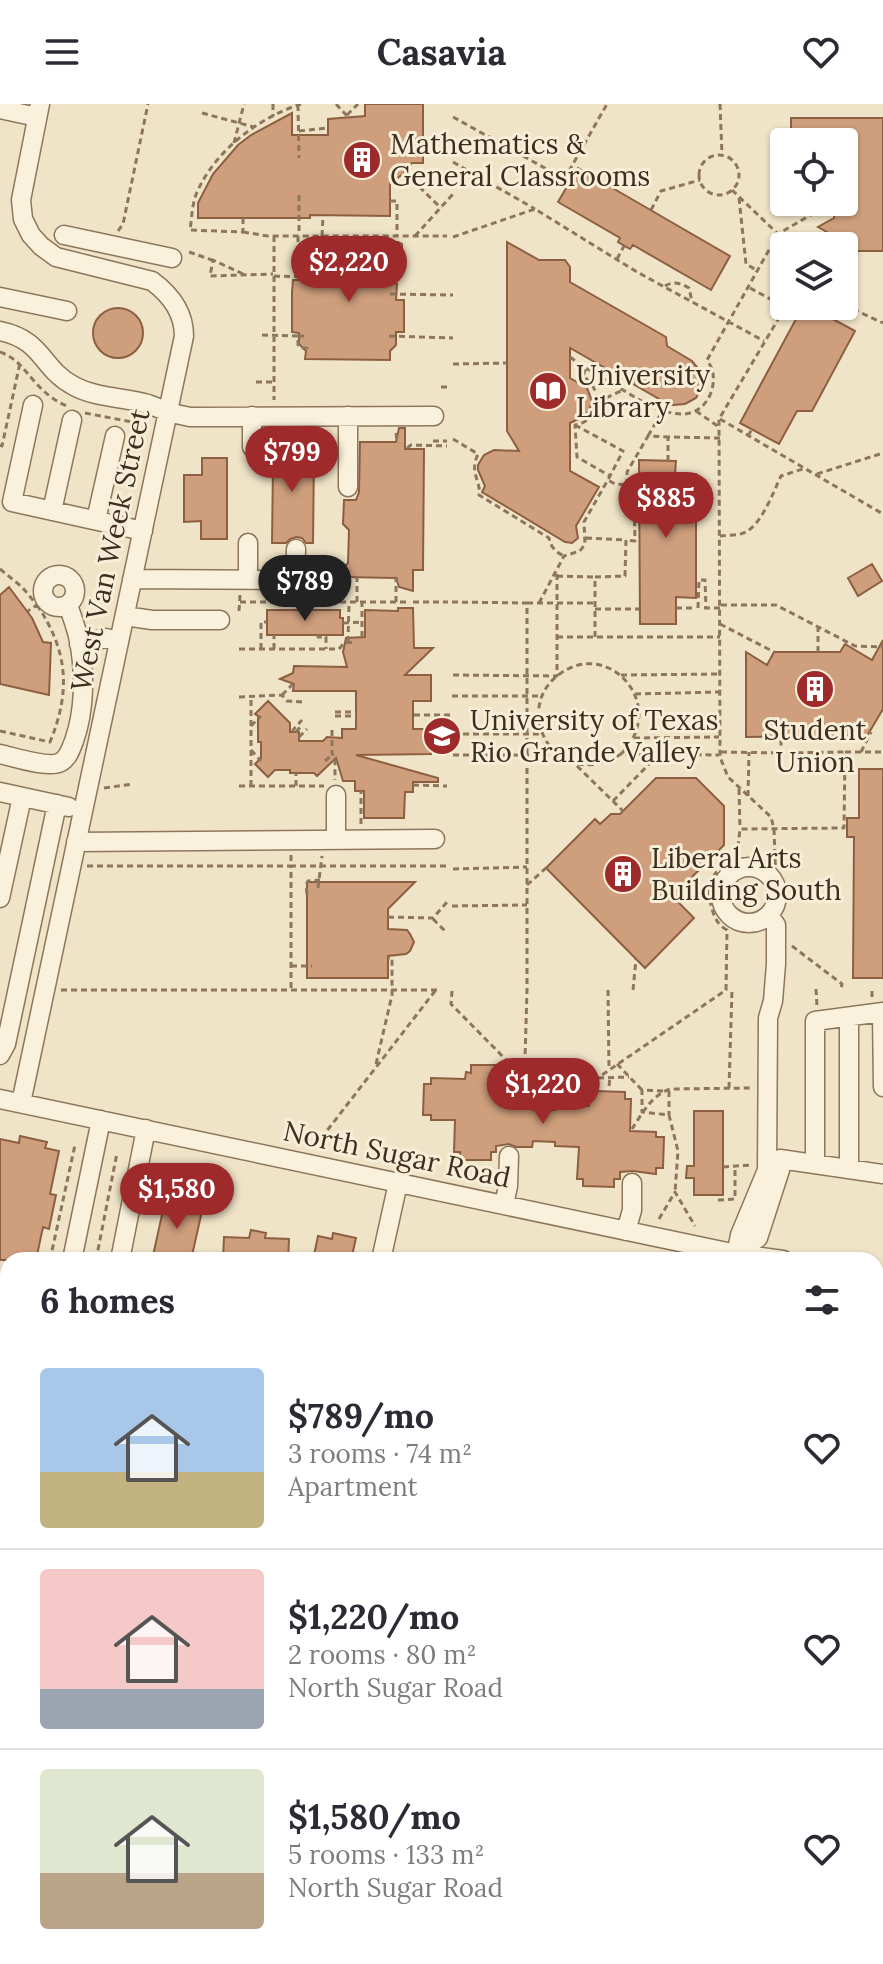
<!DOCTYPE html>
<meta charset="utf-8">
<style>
body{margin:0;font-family:Lora,serif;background:#f7f7f7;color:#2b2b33;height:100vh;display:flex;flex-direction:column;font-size:30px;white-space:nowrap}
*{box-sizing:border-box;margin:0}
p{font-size:26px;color:#7c7c81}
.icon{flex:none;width:44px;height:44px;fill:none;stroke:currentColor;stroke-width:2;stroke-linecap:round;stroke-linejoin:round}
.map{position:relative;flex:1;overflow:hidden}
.drawer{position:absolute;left:0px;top:1148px;width:884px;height:712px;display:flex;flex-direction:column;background:#fff;border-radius:24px 24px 0 0;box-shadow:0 2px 6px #0004}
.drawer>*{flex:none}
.controls{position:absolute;left:770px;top:24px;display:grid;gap:16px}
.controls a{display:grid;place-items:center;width:88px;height:88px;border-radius:8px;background:#fff;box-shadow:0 2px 6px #0004;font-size:40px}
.price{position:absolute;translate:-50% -68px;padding:0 18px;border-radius:28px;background:#9e2a2b;color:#fff;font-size:26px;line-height:52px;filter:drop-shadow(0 2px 4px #0008)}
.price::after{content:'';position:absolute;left:50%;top:48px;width:24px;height:18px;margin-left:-12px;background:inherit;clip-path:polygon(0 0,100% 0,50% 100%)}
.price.on{background:#222;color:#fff}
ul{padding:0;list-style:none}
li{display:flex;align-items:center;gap:24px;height:200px;padding:0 40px}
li+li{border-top:2px solid #e1e1e2}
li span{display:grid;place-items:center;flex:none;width:224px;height:160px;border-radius:8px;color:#555}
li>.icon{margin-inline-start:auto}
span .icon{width:96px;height:96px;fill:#fffc;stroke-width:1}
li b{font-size:34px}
h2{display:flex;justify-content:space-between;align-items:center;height:96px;padding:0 40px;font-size:34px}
header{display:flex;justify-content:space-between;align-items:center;height:104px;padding:0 40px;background:#fff;font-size:36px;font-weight:800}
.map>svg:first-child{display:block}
.green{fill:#c9cf9b}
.building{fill:#cf9f7d;stroke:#8d5f41;stroke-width:2}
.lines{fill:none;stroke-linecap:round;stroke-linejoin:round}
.minor-casing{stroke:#8d765c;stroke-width:21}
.path{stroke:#8d765c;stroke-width:3;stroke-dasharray:6 4;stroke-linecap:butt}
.minor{stroke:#faf1dc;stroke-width:18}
.labels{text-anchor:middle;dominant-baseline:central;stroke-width:6;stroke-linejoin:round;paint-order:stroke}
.poi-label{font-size:28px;fill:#3d2e20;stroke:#f7eed8;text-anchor:start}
.street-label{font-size:28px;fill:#3d2e20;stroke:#f7eed8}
</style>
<header><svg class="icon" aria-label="menu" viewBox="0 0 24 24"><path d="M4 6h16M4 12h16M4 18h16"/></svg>Casavia<svg class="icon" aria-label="heart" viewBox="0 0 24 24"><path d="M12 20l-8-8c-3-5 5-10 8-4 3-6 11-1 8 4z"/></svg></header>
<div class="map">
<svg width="883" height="1860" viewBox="0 0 883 1860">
<rect width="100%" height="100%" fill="#f0e4c8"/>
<path class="green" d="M0 1354 8 1356V1495L0 1540Z"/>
<path class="building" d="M365 0H423V59H412L404 69 390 80V112L310 111V114H198V99L213 70 238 41 251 31 292 9V31H328V15L365 12Z
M791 14H883V147H844V142H834V132L818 123 834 114V98H844V38H791Z
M578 64 730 152 711 186 633 141 630 145 618 138 620 134 558 98Z
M378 138H398L402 140V163L390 174 397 180 396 196H404V228H396V241L390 247V256L305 255 306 247 299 240V229L292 228V188L293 176H299L300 164 306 158V149L368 150Z
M507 138 539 156H565L570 163V178L666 233 667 242 692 257 701 268 702 282 696 294 685 300 673 301 668 300 570 244V274L587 284 592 297 589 307 585 312 570 319V367L599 383 576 422 578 434 572 439 565 438 482 388 485 382 478 366V361L484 351 494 346 519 347 507 327Z
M803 202H809L855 227 812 307H797L779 340 740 319Z
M93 229a25 25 0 1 1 50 0a25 25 0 1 1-50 0Z
M399 324H405V345H424L423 466H413V487L399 483 396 474 343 473V464L348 459 349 426 343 420 344 396H356L359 388 360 338H396Z
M287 343 298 344V349H314L313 439H306L302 434 296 433 290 435 286 439H272L273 362H257V354L262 349H287Z
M202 354H227V435H201V417L184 418V371H202Z
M639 356 676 357 675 370H696V494L676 493V520H640Z
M872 460 882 477 858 492 848 474Z
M9 483 32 514 43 538 51 539 49 591 0 580V491Z
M398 504H413L414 544H433L405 571H431V597H413V625H431V650L356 651 438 674V678H413V688H405L404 714H364V687H355V677H343L336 654 317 672 314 669H290V666H275L268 673 255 660 261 654V638H258V612L255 610 268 597 290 619V628H299V637H323L327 633 342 634V625H356V587H293L294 580 280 575 293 569 294 562 347 563 343 548 346 534 365 533V506L398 507Z
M267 506H340V514H343V531H267Z
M883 536V605L867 632 746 633V548L767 561 774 548H840L845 540 872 556Z
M859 665H883V874H853L854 733H847V714H859Z
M656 674H696L724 702V741L687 778V786L677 797 694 814 645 864 546 764 595 715 600 720 611 710H620Z
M307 778H415L388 805V825L407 826 410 830 414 838 410 847 406 850 388 852V874H307Z
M471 961H502V968L508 969 507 1000 533 1001V1006H555V1001L589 1002V995H594L595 987 625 988V995H631L630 1027 656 1028V1033H664L663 1064H656V1070L633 1067 620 1068V1075H614V1083L583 1082V1075H577L579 1043 555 1042V1038L533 1037 532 1043H516L509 1040 496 1042V1048H491V1056H460V1048H454L455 1016H431V1011H423L424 980H431V974L465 975 466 968 471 969Z
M694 1007H723V1091H694V1074H686L687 1062H694Z
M20 1032 47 1038 45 1044 59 1047 50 1090 56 1091 49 1125 43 1123 36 1156H0V1035L19 1039Z
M166 1093 189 1098 187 1103 202 1107 191 1156H152Z
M251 1126 266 1129 265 1134 289 1135 288 1156H223L224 1133 249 1134Z
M333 1129 356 1134 351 1156H313L318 1132 332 1135Z"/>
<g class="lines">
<g class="minor-casing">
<path id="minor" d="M0 5 37 13
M64 131 172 154
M0 193 67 207
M0 227C44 236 41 265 74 282 96 294 124 293 148 300 154 302 160 305 166 307 173 310 182 311 190 313L434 312
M33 301 12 398 143 427
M252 343V312
M348 383V312
M52 407 72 316
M96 416 115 332
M248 439V475
M43 487a16 16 0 1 1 32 0a16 16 0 1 1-32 0Z
M132 475 313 476
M295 475 296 445
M125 512 152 516H220
M79 540 106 534 119 537
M0 650C14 653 49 665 61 658 69 653 71 644 74 637 85 606 85 569 79 537 77 525 72 513 68 501
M0 688 69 703
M336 735V691
M76 738 435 735
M721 791a28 28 0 1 1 56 0a28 28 0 1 1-56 0Z
M0 794 22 693
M882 909 883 983
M0 951 6 940 57 700
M0 995 727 1148 783 1156
M21 999 184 232C184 208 171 191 152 177L56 153 41 142 31 131 23 115 21 96 40 0
M780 1055 883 1070
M815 1060V917L883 908
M849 1065V913
M504 1101 508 1082 509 1052
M626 1127 632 1106V1079
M736 1149 758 1134 780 1066V1055
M72 1156 101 1016
M120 1156 146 1025
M381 1156 398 1079
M735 1156 740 1131 767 1066 768 914 773 897 776 860V821L769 812
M876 1176 883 1177
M0 1187 8 1184
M0 1354 8 1356
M876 1368 883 1334
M876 1431 883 1433
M0 1509 8 1472
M876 1664H883
M0 1815 8 1816
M833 1852 870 1860
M584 1860 586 1852
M606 1860 608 1852"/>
</g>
<path class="path" d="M273 0V12
M336 0 348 13
M720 0 722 51
M298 1 299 54
M202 9 254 23
M347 11 358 0
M453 13 570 78
M299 27 328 24
M234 39 244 0
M699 71a20 20 0 1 1 40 0a20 20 0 1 1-40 0Z
M453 58 535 105
M405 69 441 104
M564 76 607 0
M732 86 778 130 833 98
M299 91V131
M739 94 746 160 758 167
M390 97H397V132
M651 106 661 87 700 76
M243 114V128L190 126C192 113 192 100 197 88 216 46 258 14 301 0
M118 127 123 120 148 0
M243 128 268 132H447
M274 132V296
M298 132V158L301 161 308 160V162
M322 132 323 112
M415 132 453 90
M453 133 535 105 637 168 764 237
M189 148 212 156
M617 155 624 142
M243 170 213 156 210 172 273 170
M274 172 309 173
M665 182C673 177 681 179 689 184L692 198
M750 184 785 203
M390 190 453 191
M844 201 883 219
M829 213 835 202
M262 231 298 232V241L301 244H307V243
M298 232H308
M389 232 453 234
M0 248C17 254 23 265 35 278 44 288 54 297 67 302
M570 253C585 264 602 274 618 283 643 298 691 331 710 291 715 279 715 267 707 256L778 130 789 142
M453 260 507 259
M256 278H274
M441 283H447
M597 298 623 286
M696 307 719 323
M85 309 148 321
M720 315 883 410
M575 321 623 347 610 372
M396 329 397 337
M648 332 662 308
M748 332 752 325
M453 335 478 350C469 370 481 375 479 391L549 434C551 444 556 448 564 452
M433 337H447
M0 341 2 342 20 259
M407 344 411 341 447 342
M668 357V333L720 334
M817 370 883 349
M627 381V368L648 332 668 333
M720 432C728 431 738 432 746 428 762 419 773 389 781 372L806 364
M586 434 626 436
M0 465 22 483 37 501 28 507
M557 472 595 473
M240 498H407
M357 498V473
M396 498V474L398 475
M413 498H448
M452 498 527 499V886L524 989
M527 499H595
M539 499 564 452 580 447 585 440 584 418 610 372 577 353 575 321C602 316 604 287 583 272L586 264
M721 501H776L855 542 883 543
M676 504H696
M698 504 699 476H705L706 504
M704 504H720
M595 505H639
M239 507 240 491
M343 519 362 518
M720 520 774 548
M319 531 318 533H326V545
M362 533V498
M557 533H720
M595 533V473L625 472 626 436 635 437 634 395 626 393 627 381 615 380 608 376
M348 538 349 498
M239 545H339L344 539 356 538
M261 545V518H267
M274 545V531
M818 548V522
M453 571 557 572V468
M621 571 720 570
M635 590 719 588
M282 591 295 578
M452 592H543
M239 593 282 591 287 597 302 598
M335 608H356
M414 611H453
M335 612H356
M251 622 261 612
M332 626V649L335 655V676
M0 627 50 638C71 587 68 547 37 501
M293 628V626L302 616
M296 628 302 621
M453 630H541
M299 633 307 625
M634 634 719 633
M251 646 261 657
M721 648 781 649
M845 648H883
M861 648 871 628
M621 650C670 602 608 531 557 572 511 609 558 690 621 650L719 651
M453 651H557
M325 657 332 651
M577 662 623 707
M413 681 447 682
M239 682H324
M251 682V592
M296 682V669
M104 684 133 680
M739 685 740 725
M748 692 749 648
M613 697 658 651
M361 720V687
M291 751V762H448
M87 762H291V886
M453 765 527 763
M527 781 546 764
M776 781 774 725 771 713 728 673 720 653 719 315 786 202
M318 784 322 752
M687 786 707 789
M307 790 306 781 308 777 320 776
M452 802 527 801
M388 813 433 814 447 798
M433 815 447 829
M792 842 842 880 841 885
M291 862H312
M816 885 817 902
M61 886H441
M608 886 609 966
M633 886 636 855
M452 887 451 900 525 975
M872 893V885
M376 960 392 891V854H388
M617 960 642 986
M598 974 629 973
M609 982 610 973
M729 984 732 886
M663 987 642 986V1008L669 1011 678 1047 675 1088
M669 987V1011
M517 989 580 986 726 886 727 826C718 821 715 815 712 805 704 780 715 763 737 751L740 725 844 724 845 648 781 649V632
M632 1025C641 1011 653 989 671 985L751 984
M318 1043 319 1037 435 887
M723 1063 751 1061
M718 1096 735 1095V1062
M659 1115 675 1088 695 1122
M50 1156 75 1041
M96 1156 117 1049
M0 1564 8 1524"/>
<use href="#minor" class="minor"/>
</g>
<defs>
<g id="building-disc" transform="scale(2)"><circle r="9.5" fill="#9e2a2b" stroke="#f7eed8"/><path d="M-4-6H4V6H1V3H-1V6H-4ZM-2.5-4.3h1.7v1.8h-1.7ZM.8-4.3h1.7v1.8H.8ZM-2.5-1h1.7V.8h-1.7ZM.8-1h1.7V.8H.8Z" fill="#fff"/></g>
<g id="library-disc" transform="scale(2)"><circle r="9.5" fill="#9e2a2b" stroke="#f7eed8"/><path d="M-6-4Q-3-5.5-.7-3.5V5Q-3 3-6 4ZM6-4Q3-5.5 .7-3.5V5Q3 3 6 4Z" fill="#fff"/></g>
<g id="university-disc" transform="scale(2)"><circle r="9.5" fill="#9e2a2b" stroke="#f7eed8"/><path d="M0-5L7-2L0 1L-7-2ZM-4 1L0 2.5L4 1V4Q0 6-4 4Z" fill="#fff"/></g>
</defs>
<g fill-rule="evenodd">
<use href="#building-disc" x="362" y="56"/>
<use href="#library-disc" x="548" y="287"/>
<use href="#building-disc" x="815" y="585"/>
<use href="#university-disc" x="442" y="632"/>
<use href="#building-disc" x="623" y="770"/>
</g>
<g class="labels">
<g class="poi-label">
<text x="390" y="40">Mathematics &amp;<tspan x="390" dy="32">General Classrooms</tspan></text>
<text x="576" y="271">University<tspan x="576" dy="32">Library</tspan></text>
<text x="470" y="616">University of Texas<tspan x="470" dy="32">Rio Grande Valley</tspan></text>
<text x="815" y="626" text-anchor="middle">Student<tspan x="815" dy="32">Union</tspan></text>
<text x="651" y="754">Liberal Arts<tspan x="651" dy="32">Building South</tspan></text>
</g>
<g class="street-label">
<text transform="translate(110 446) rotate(-78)">West Van Week Street</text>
<text transform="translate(397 1050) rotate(12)">North Sugar Road</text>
</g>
</g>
</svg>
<div class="controls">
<a><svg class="icon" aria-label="locate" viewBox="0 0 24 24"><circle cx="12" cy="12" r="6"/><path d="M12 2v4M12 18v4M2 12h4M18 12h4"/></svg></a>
<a><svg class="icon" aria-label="layers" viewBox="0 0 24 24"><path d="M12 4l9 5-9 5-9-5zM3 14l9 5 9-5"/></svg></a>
</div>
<b class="price" style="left:349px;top:200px">$2,220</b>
<b class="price" style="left:292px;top:390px">$799</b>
<b class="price" style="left:666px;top:436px">$885</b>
<b class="price on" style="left:305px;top:519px">$789</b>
<b class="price" style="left:543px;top:1022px">$1,220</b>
<b class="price" style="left:177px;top:1127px">$1,580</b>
<section class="drawer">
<h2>6 homes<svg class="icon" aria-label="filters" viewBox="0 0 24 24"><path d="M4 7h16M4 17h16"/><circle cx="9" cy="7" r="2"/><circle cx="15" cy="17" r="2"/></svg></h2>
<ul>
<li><span style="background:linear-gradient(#a9c7e8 65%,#c2b280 0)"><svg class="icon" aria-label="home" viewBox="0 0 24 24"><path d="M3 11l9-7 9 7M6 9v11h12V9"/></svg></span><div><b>$789/mo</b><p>3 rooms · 74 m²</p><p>Apartment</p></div><svg class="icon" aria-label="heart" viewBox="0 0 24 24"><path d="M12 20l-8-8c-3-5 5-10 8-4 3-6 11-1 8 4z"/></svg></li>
<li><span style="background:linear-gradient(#f6c9c9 75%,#9aa5b1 0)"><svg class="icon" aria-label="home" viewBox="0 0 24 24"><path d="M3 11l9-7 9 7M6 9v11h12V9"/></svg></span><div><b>$1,220/mo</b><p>2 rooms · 80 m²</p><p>North Sugar Road</p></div><svg class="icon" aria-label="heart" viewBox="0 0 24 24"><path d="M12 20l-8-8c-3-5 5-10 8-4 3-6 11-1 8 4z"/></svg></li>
<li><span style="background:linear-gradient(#dfe7d0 65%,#b9a48a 0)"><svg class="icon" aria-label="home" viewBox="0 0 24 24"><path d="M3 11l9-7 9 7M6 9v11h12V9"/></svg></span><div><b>$1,580/mo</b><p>5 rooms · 133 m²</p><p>North Sugar Road</p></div><svg class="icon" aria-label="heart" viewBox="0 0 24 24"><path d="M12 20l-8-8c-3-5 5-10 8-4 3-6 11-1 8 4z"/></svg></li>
</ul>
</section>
</div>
